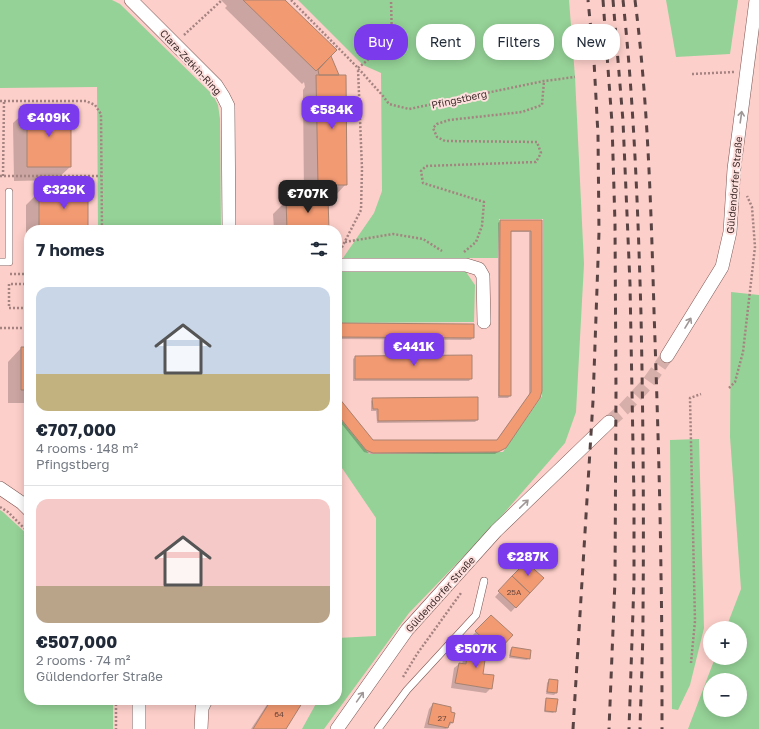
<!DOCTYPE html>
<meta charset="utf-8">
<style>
body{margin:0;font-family:"Golos Text",sans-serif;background:#f6f6f7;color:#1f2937;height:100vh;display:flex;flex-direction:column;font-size:15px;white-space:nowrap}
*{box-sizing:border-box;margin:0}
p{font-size:13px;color:#747a83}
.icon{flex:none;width:22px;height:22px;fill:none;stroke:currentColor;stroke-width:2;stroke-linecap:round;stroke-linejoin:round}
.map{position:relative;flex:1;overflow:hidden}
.drawer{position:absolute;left:24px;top:225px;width:318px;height:480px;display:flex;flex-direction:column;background:#fff;border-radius:16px;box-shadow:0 2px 10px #0003}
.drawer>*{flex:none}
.banner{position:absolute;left:354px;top:24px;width:345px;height:36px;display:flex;gap:8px}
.controls{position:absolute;left:703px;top:621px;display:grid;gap:8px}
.controls a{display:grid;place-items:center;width:44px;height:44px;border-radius:50%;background:#fff;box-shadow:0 2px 10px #0003;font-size:20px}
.price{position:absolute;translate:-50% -34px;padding:0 9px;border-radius:8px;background:#7c3aed;color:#fff;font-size:13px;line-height:26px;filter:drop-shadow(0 1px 2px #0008)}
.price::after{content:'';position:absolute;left:50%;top:24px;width:12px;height:9px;margin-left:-6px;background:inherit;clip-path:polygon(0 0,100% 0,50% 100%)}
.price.selected{background:#222;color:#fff}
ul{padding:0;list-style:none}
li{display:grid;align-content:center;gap:8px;height:212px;padding:0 12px}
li+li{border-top:1px solid #e0e1e3}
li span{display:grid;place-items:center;height:124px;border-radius:12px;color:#555}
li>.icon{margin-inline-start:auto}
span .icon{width:72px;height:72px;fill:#fffc;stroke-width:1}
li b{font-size:17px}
h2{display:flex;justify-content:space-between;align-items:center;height:48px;padding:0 12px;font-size:17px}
.chip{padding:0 14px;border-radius:16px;background:#fff;box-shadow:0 2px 10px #0003;font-size:14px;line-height:36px}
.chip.selected{background:#7c3aed;color:#fff}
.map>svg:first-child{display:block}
.green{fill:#95d297;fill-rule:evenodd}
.shadow{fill:#0003}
.building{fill:#f29a72;stroke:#a88271}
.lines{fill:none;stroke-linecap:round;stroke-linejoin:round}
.minor-tunnel{stroke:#d7afaa;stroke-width:13;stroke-dasharray:13 6;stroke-linecap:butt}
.service-casing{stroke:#7d5652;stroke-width:8}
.minor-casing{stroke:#7d5652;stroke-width:14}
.path{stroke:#a48380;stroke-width:2.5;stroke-dasharray:2 2;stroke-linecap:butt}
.service{stroke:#fff;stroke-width:7}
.minor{stroke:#fff;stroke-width:13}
.rail{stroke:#5a4443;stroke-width:3;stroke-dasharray:7 7;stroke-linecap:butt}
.oneway{stroke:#9f9696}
.labels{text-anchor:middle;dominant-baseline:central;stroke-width:4;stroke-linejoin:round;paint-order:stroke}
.number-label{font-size:8px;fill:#6c483e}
.street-label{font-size:10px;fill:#3f2d2c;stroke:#fee1de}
</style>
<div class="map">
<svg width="759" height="729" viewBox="0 0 759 729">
<rect width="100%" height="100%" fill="#fdcfca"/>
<path class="green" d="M0 0H112L120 4 213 95 218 105 220 119 221 230H98L97 87 0 88Z
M298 0H569L575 77 584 264 576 412 565 443 492 527 409 613 324 729H302L318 700H337V638L376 636V518L342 468 337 463V415L369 454 503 452 542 396 543 219H499L498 258H343L374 213 382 191 381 73 363 65Z
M666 0H738L730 54 676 57Z
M337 272H466L475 285 474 322 337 323Z
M731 292 759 295V729H688L715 658H740V628H726L741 589 730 437ZM710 680H740V710H710Z
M699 439 704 628 690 685 678 710 672 709 670 440Z
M0 510 3 512 29 536V700H113V729H0Z"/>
<path class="shadow" d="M221 0H284L330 56 338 76 346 184 333 198H327L328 230H274L273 214 287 200H304L303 90 305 87 304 82 302 84 225 8 227 6Z
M27 110 70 167 56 180 14 181 13 123Z
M39 192 87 230H29V261H26V205Z
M500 221H541V391L502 449 495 454H371L364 452 337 418V324L473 337 471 340 338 339V398L373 441H496L529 395V232H510V396L508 398H498V223Z
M21 348H29V403H8V362Z
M355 357 471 378 469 381H353V359Z
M477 398V420L475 422 377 423 376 411H371V401L373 399Z
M526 563 542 578 511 612 495 597Z
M491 616 511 635 495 653 492 650 484 660 482 675 491 688 486 693 451 688 454 668 459 664H462L463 660 468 655 476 656 479 643 472 636Z
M512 648 529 658 527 660 509 658 510 650Z
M549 680 557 681 556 693 554 695 546 694 547 683Z
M547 699 555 711 553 713 544 712 545 701Z
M270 700H303L285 729H251Z
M433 704 452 723 446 729 424 728 429 709Z"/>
<path class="building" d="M243 0H285L337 50 316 71Z
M331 56 339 75H319L318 70Z
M316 75H346L347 185H318Z
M27 108H71V167H27Z
M318 185H328V198L318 199Z
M88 190V230H39V191Z
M328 198 329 230H287L286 199Z
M500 220H542V391L540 398 506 448 498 452 373 453 366 450 337 414V323L474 324V338L339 337V398L373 440H497L531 392V231H511V396H499Z
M21 347H29V390H21Z
M472 355V379H355V356Z
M478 397V420L378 421V409H373L372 398Z
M526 562 544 578 530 593 512 576Z
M512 576 530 593 516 608 498 591Z
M491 615 513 635 500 649 497 646 494 649 475 631Z
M483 638 494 649 485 660 483 674 494 675 492 689 455 683 459 663 466 664 467 654 479 656Z
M512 647 531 650 530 659 510 656Z
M549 679 558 680 557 693 547 692Z
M546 698 558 699 556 712 545 711Z
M271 700H304L286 729H253Z
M433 703 451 707V712L455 713 453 723 450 722 448 728 428 724Z"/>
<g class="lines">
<path class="minor-tunnel" d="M609 422 624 409 648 383 667 356"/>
<g class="service-casing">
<path id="service" d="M0 262H9V192
M378 729 407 690 476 615 484 581"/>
</g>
<g class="minor-casing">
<path id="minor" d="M131 0 216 85 223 96 228 106 229 230
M337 265H466L479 269 483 276 484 322
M667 356 722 267 730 232 734 169 756 0
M0 488 22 503 29 510
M139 700V729
M201 729 202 708 206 700
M337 729 407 630 496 531 609 422"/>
</g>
<path class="path" d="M291 0 358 68 383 96 389 104 409 109 544 81 575 77
M184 35 222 0
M358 68 392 40 391 0
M692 74 734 72
M0 101H86L95 105 101 114 102 230
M0 176H101
M3 176 4 101
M345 242 393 234 423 239 442 251
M340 251 361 210 362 169 358 69
M464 252 476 242 482 226 484 202 423 183 421 171 426 166 536 162 541 153 537 142 445 141 437 137 433 128 437 124 449 120 522 112 542 105 544 81
M10 274H29
M29 284H9V308H29
M0 328H29
M729 388 735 382 743 352 755 247 752 207 747 196
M0 507 8 512 29 533
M691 663 695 621 690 398 701 394
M403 677 417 654 461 593
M116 700V729"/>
<use href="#service" class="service"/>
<use href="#minor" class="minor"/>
<path class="rail" d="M603 0 612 123 615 224 616 392 615 580 609 729
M613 0 623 121 630 284 634 500V581L629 729
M623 0C634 104 638 210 641 315 643 414 644 513 643 612 643 651 641 690 640 729
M635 0C648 103 651 207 654 311 657 399 660 487 661 575 662 626 662 678 662 729
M573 729 593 401 599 232 598 135 594 61 588 0"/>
</g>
<defs><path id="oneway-shaft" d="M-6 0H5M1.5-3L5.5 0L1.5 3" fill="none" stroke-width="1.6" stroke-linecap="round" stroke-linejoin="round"/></defs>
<g class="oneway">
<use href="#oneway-shaft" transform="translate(741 117) rotate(-82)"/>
<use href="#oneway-shaft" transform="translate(688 323) rotate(-59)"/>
<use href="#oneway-shaft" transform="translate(524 504) rotate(-44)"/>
<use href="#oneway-shaft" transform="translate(360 697) rotate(-55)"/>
</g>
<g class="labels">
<g class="number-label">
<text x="514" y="592">25A</text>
<text x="279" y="714">64</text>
<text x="442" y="718">27</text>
</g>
<g class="street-label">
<text transform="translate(191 62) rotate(47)">Clara-Zetkin-Ring</text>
<text transform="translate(459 99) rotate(-12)">Pfingstberg</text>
<text transform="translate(734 185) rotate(-85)">Güldendorfer Straße</text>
<text transform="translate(440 594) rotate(-48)">Güldendorfer Straße</text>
</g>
</g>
</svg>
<div class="controls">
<a>+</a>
<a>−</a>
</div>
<b class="price" style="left:332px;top:130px">€584K</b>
<b class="price" style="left:49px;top:138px">€409K</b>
<b class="price" style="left:64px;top:210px">€329K</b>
<b class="price selected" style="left:308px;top:214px">€707K</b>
<b class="price" style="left:414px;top:367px">€441K</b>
<b class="price" style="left:528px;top:577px">€287K</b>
<b class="price" style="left:476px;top:669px">€507K</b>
<div class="banner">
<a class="chip selected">Buy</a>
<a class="chip">Rent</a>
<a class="chip">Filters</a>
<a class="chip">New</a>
</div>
<section class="drawer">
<h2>7 homes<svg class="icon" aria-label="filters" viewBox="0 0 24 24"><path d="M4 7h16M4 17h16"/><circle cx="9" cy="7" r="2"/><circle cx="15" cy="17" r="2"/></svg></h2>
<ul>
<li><span style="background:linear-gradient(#c9d6e8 70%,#c2b280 0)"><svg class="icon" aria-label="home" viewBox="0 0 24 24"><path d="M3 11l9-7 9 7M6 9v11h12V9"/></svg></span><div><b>€707,000</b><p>4 rooms · 148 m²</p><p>Pfingstberg</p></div></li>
<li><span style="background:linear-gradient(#f6c9c9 70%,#b9a48a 0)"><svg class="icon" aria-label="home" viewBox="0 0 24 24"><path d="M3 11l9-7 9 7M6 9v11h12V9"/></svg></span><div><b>€507,000</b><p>2 rooms · 74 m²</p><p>Güldendorfer Straße</p></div></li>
</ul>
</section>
</div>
